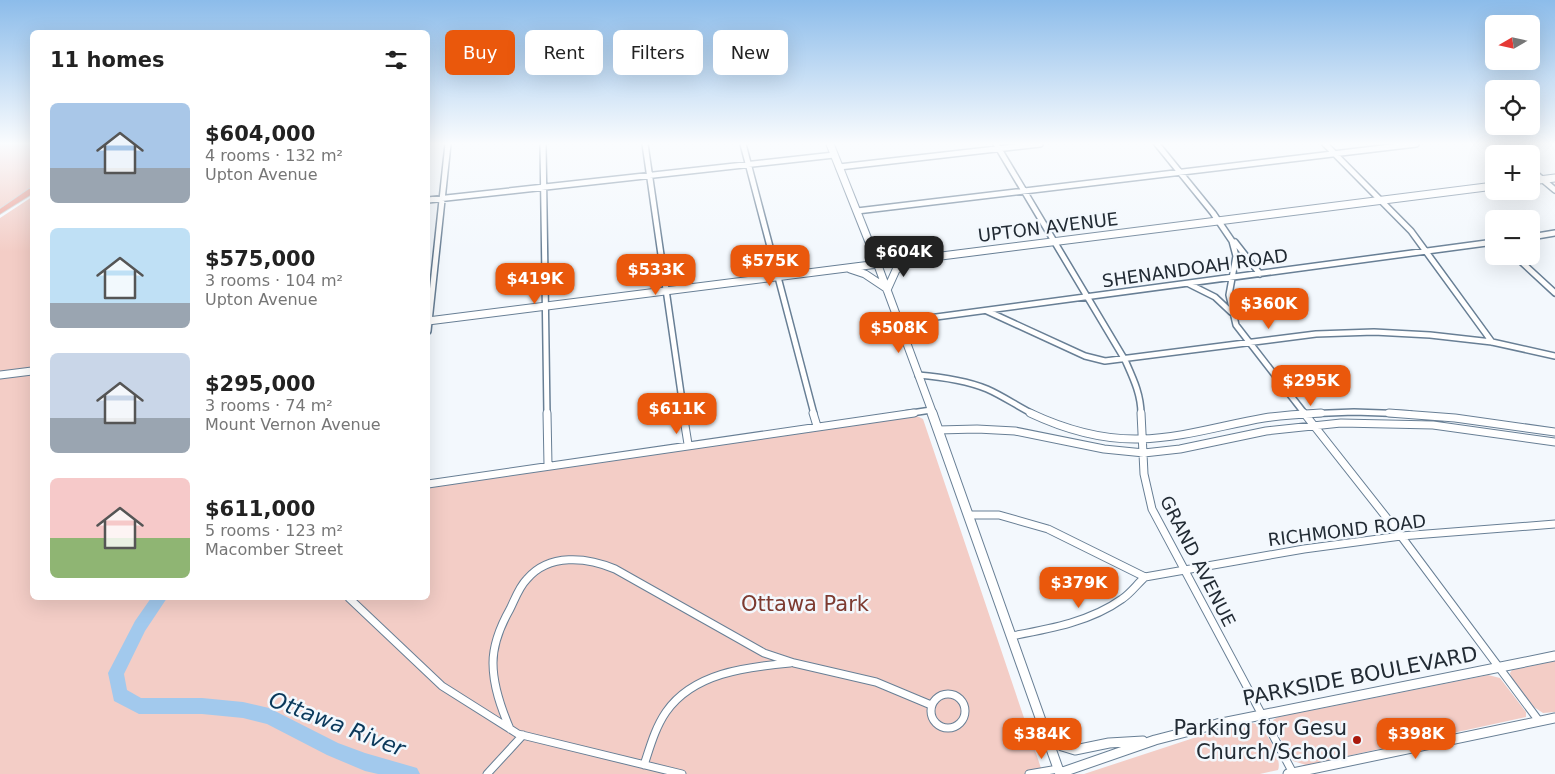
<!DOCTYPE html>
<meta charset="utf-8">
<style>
body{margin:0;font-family:"DejaVu Sans",sans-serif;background:#f6f6f6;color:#222;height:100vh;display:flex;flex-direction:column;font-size:19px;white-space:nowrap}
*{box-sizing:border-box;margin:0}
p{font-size:16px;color:#767676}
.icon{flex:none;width:28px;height:28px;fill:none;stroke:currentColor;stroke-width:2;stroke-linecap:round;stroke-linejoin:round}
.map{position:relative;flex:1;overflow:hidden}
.sheet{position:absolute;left:30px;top:30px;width:400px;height:570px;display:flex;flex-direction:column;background:#fff;border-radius:8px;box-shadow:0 5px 20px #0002}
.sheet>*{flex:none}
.banner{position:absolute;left:445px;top:30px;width:475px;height:45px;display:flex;gap:10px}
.needle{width:32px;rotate:261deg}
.fabs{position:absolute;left:1485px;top:15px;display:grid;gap:10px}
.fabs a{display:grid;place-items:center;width:55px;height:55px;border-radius:8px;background:#fff;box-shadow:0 5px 20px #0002;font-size:25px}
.price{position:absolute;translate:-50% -42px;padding:0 11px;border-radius:10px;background:#ea580c;color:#fff;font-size:16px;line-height:32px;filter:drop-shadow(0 1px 2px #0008)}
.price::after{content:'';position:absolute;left:50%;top:30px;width:15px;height:11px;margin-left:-8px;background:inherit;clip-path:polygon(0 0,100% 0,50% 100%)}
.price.on{background:#222;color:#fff}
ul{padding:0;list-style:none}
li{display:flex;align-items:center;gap:15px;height:125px;padding:0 20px}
li span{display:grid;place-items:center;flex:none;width:140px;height:100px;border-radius:8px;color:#555}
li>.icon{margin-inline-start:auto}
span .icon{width:60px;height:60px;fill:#fffc;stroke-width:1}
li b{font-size:21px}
h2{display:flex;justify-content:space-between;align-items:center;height:60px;padding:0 20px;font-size:21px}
.tag{padding:0 18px;border-radius:8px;background:#fff;box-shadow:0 5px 20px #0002;font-size:18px;line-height:45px}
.tag.on{background:#ea580c;color:#fff}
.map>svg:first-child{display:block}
.green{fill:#f3cdc6}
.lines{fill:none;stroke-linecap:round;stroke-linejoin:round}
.river{fill:#a2c9ed;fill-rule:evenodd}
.street-far1-casing{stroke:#687f95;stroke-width:8}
.street-casing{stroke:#687f95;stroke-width:9}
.secondary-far1-casing{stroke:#687f95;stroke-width:9}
.secondary-casing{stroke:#687f95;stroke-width:11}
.primary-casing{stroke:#d3d5d6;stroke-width:2}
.street-far1{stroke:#fff;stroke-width:5}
.street{stroke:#fff;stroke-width:7}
.secondary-far1{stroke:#fff;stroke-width:7}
.secondary{stroke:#fff;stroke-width:9}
.primary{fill:#eca197;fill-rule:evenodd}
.poi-dot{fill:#aa190d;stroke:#f3f8fd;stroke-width:2}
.labels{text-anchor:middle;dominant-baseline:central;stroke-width:5;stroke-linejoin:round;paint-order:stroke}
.street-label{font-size:18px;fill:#222b34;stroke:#f3f8fd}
.near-park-label{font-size:21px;fill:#7d3a30;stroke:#f3f8fd}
.near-street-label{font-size:21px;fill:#222b34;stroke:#f3f8fd}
.near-poi-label{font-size:21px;fill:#222b34;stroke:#f3f8fd;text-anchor:end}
.near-water-label{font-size:22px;font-style:italic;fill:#0a385a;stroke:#f3f8fd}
</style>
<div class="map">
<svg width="1555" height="774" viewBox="0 0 1555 774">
<rect width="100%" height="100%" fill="#f3f8fd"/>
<path class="green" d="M0 144H32V187L0 208Z
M32 197V598H428V488L917 416 923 419 1043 774H0V218Z
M1555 661V712L1543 713 1534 707 1511 677 1510 673 1512 670Z
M1488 675 1500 678 1526 712V717L1306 765 1293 761 1273 725V720L1278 717Z
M1252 723C1264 724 1283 759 1278 770L1260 774H1084L1221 729Z"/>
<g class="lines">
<path class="river" d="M151 598H167L145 631 124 674 127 690 141 698H202L243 702 269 708 338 743 365 753 417 768 420 774H378L365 771 327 755 267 724 243 718 202 714H139L114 701 108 673 135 621Z"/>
<g class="street-far1-casing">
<path id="street-far1" d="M543 144 547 414
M645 144 684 414
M743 144 814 414
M996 144 1125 360C1133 378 1141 394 1141 414
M1157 144 1213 213 1232 241 1236 256 1229 295 1236 325 1305 414
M1325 144 1411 231 1492 342
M1500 144 1512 154
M839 167 1040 144
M1531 170 1555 190
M428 200 834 155
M857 211 1416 144
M1531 237 1555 233
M1235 242 1260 274
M1515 256 1555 293
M1189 284 1215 297 1231 312
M987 311 1085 356 1105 361 1316 334 1374 332 1430 335 1492 342 1555 356
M899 322 1494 242
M428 331 448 144
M918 375C942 377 965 380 987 389 1003 396 1017 406 1033 414
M905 414 931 410
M1304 414 1354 412 1410 414"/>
</g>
<g class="street-casing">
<path id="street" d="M547 413 548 465
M683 413 688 444
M813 413 817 426
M1030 413C1064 429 1102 440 1140 439 1183 438 1223 425 1264 418 1283 415 1302 414 1321 413
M1141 413 1144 474 1152 509 1293 773
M1304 413 1401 536 1539 721
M1389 413 1455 418 1555 432
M938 430 977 429 1015 431 1104 449 1144 453 1180 449 1266 431 1341 423 1433 425 1555 442
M428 484 914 413
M970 515H999L1048 529 1145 577 1304 549 1401 536 1555 524
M349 598 442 686 518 734 682 774
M1011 636C1049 629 1090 622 1122 599 1131 593 1137 584 1145 577
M931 711a17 17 0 1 1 34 0a17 17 0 1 1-34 0Z
M510 729C501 708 493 686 493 663 493 644 501 625 510 609 515 599 519 587 527 579 549 553 587 557 615 569L764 653 794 663 876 682 931 705
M644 765C650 747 655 728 666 712 693 673 746 667 790 663
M487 774 523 735
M1029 774 1058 769"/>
</g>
<g class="secondary-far1-casing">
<path id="secondary-far1" d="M830 144 873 252 933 414
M1531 181 1555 178
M869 240 889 253 906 258
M850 269 865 274 886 288
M887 290 896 270 908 261
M428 321 1494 186
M0 375 32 371"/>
</g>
<g class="secondary-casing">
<path id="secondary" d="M932 413 1060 774
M1046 735 1062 746 1075 750 1109 743 1143 741
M1060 773 1155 740 1217 724 1555 656
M1288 774 1555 718"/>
</g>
<g class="primary-casing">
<path id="primary" d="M29 189H32V194L0 214V209Z"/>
</g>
<use href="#street-far1" class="street-far1"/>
<use href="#street" class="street"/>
<use href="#secondary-far1" class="secondary-far1"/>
<use href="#secondary" class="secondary"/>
<use href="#primary" class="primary"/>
</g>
<linearGradient id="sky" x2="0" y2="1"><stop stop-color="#8cbcea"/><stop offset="0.57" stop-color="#fafcfe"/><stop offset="1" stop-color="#fafcfe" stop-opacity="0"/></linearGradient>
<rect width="1555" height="252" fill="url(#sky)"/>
<circle class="poi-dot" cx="1357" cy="740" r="5"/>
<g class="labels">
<g class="street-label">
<text transform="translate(1048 227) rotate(-7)">UPTON AVENUE</text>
<text transform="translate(1195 268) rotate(-8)">SHENANDOAH ROAD</text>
<text transform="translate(1347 530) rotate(-7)">RICHMOND ROAD</text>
<text transform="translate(1198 561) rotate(63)">GRAND AVENUE</text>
</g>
<g class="near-park-label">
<text x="805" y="604">Ottawa Park</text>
</g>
<g class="near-street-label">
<text transform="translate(1360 676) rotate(-11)">PARKSIDE BOULEVARD</text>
</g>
<g class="near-poi-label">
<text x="1347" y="728">Parking for Gesu<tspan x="1347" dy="24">Church/School</tspan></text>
</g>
<g class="near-water-label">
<text transform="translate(337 724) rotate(21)">Ottawa River</text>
</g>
</g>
</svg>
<div class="fabs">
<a><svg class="needle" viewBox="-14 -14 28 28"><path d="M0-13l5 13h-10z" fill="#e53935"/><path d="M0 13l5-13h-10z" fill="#767676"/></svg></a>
<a><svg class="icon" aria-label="locate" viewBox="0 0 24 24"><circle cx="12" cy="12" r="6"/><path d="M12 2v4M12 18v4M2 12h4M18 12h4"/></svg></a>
<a>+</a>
<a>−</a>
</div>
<b class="price on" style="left:904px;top:278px">$604K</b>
<b class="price" style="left:770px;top:287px">$575K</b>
<b class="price" style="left:656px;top:296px">$533K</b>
<b class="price" style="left:535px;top:305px">$419K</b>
<b class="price" style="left:1269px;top:330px">$360K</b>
<b class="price" style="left:899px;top:354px">$508K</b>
<b class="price" style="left:1311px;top:407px">$295K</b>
<b class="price" style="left:677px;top:435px">$611K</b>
<b class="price" style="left:1079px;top:609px">$379K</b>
<b class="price" style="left:1042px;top:760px">$384K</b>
<b class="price" style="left:1416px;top:760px">$398K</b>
<div class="banner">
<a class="tag on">Buy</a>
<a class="tag">Rent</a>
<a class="tag">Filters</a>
<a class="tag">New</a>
</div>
<section class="sheet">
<h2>11 homes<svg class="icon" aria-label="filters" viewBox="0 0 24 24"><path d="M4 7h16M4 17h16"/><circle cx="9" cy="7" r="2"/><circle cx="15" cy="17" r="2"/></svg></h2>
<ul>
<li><span style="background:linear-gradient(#a9c7e8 65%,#9aa5b1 0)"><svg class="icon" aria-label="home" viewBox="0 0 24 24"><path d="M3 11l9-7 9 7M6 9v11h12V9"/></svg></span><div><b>$604,000</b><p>4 rooms · 132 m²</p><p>Upton Avenue</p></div></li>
<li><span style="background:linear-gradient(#bfe0f5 75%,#9aa5b1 0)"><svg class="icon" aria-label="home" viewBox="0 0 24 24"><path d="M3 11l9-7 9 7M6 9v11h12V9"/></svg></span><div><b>$575,000</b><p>3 rooms · 104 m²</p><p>Upton Avenue</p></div></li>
<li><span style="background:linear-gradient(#c9d6e8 65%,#9aa5b1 0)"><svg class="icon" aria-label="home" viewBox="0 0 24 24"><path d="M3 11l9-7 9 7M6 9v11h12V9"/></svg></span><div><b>$295,000</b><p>3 rooms · 74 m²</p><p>Mount Vernon Avenue</p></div></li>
<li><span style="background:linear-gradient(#f6c9c9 60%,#8fb573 0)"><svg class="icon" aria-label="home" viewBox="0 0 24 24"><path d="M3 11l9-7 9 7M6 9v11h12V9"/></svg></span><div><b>$611,000</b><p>5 rooms · 123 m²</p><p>Macomber Street</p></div></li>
</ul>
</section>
</div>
